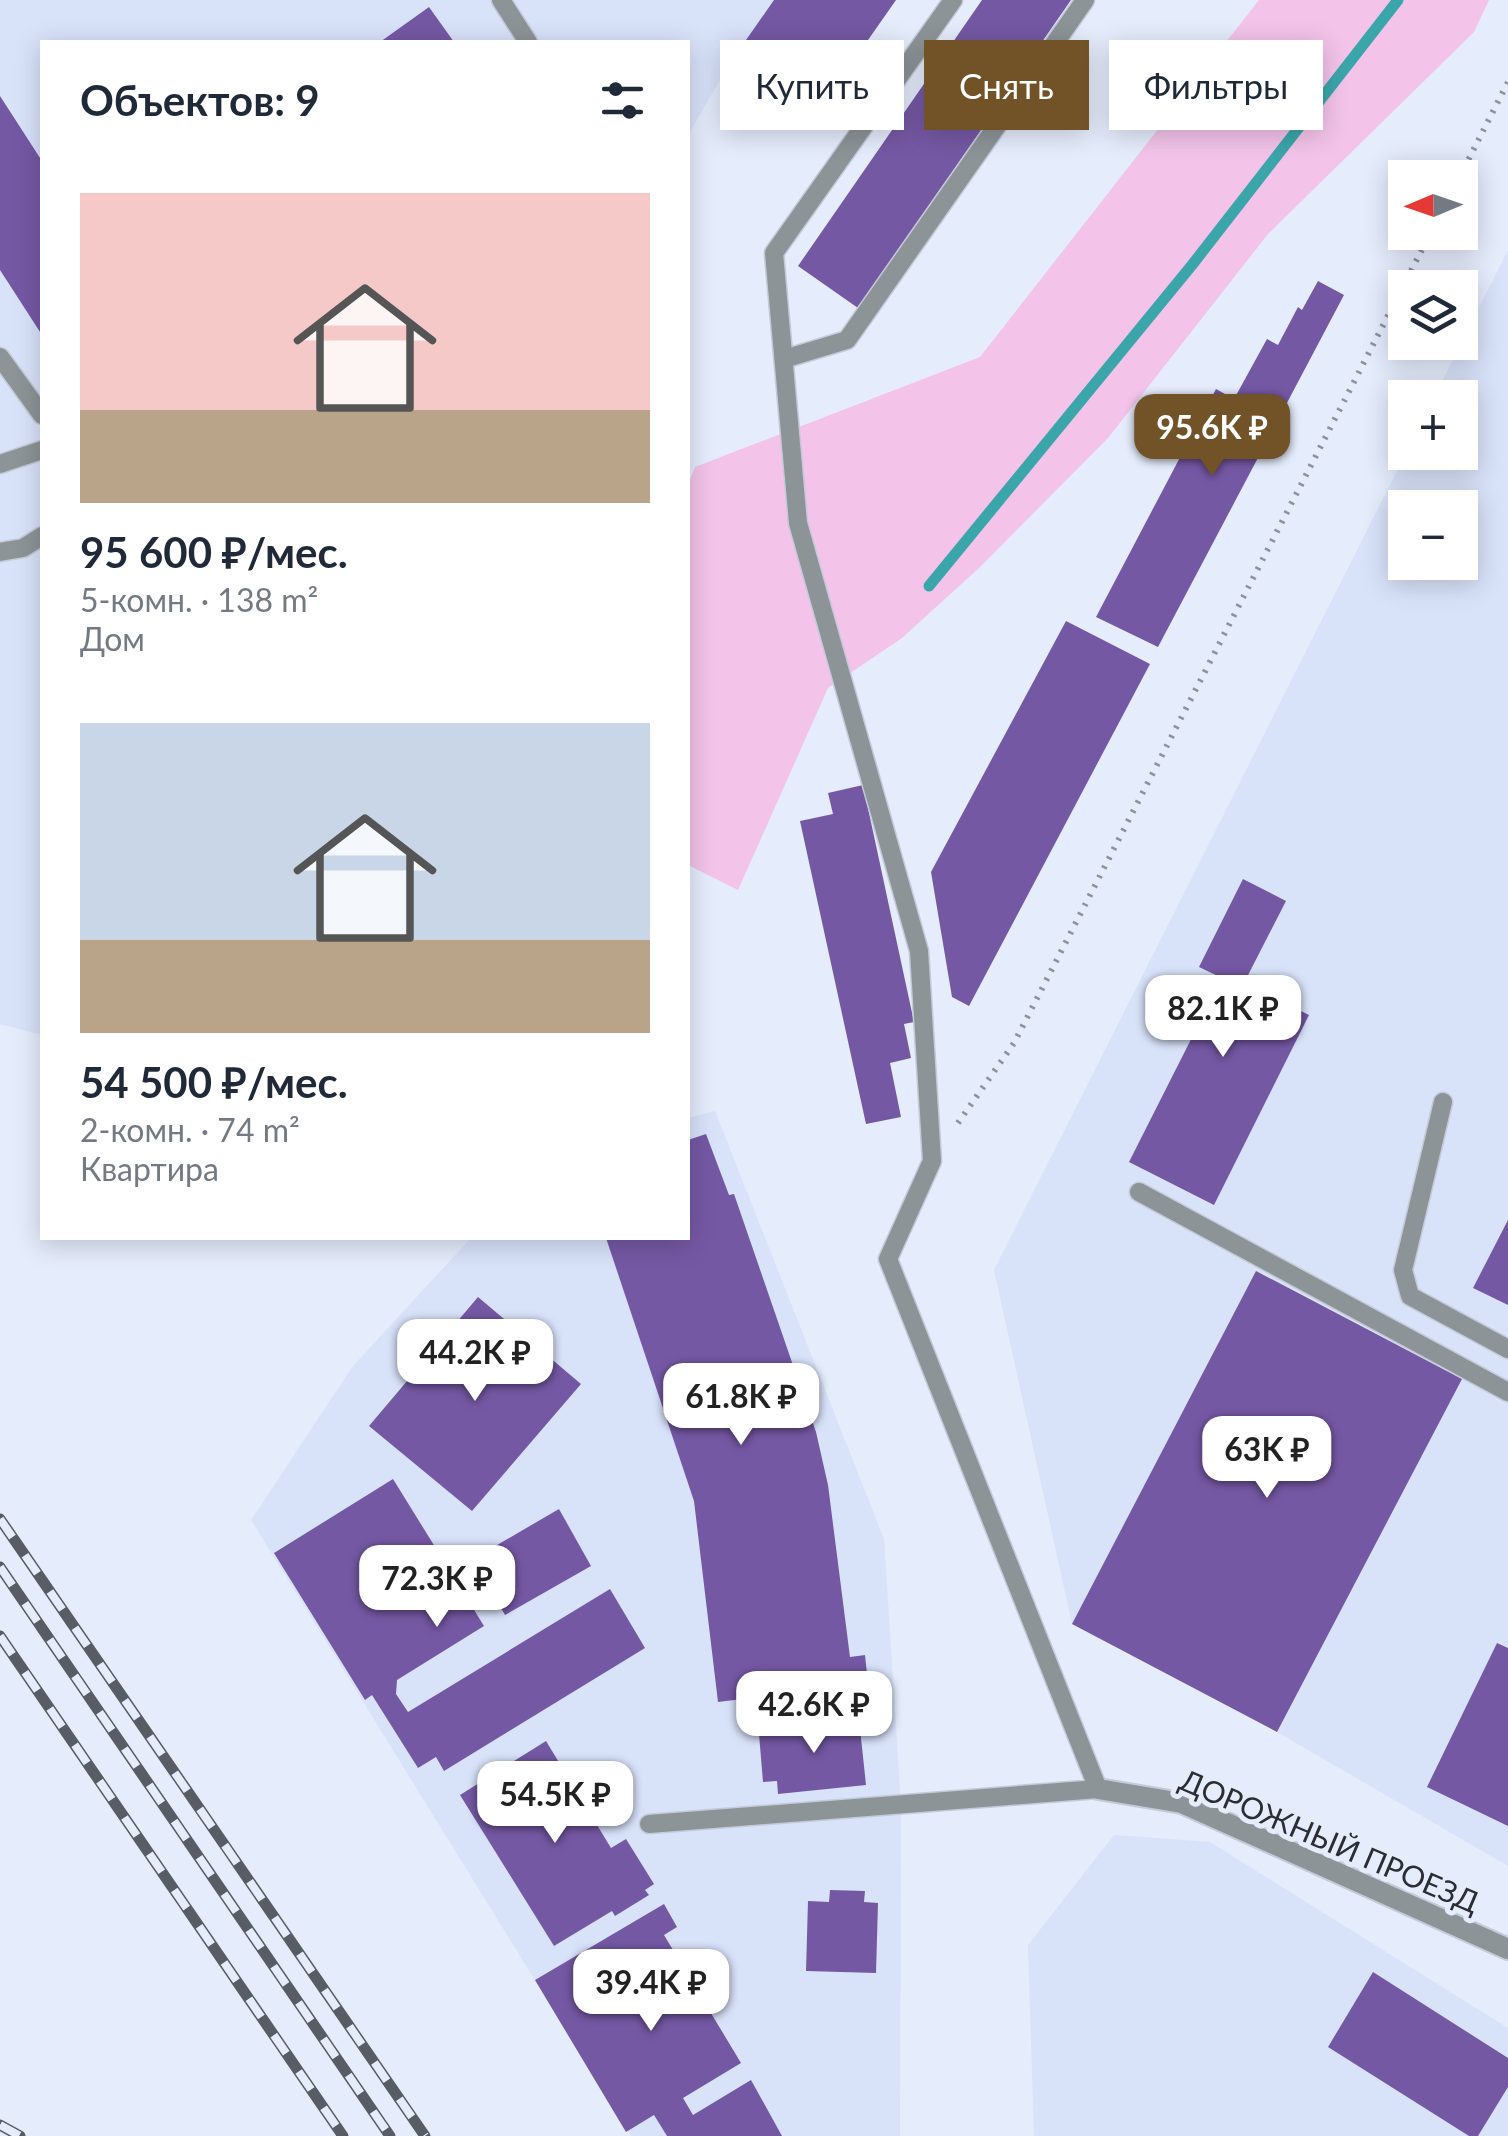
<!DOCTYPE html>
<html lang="ru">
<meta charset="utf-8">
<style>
body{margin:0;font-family:Lato,sans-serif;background:#f6f6f7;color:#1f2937;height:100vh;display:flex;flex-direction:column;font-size:38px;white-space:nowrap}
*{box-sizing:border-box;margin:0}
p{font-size:32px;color:#747a83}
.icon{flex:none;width:55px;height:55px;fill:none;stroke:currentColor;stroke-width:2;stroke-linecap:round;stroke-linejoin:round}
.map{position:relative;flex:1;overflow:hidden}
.drawer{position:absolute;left:40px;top:40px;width:650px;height:1200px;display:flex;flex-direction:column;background:#fff;border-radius:0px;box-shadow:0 5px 25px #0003}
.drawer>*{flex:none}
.guide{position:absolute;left:720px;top:40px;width:638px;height:90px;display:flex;gap:20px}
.needle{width:65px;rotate:268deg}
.fabs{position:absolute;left:1388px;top:160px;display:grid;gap:20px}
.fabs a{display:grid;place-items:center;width:90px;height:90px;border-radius:0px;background:#fff;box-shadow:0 5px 25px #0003;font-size:50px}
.price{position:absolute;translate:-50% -85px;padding:0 22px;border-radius:20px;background:#fff;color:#222;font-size:32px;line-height:65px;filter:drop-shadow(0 2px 5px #0008)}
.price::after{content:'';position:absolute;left:50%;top:60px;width:30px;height:22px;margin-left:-15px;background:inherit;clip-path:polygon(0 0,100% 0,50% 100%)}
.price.active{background:#715327;color:#fff}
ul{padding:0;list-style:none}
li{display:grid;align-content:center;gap:20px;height:530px;padding:0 40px}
li span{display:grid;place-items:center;height:310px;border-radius:0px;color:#555}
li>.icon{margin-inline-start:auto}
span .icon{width:180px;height:180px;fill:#fffc;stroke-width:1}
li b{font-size:42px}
h2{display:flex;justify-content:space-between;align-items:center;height:120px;padding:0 40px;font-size:42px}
.pill{padding:0 35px;border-radius:0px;background:#fff;box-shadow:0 5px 25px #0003;font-size:35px;line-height:90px}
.pill.active{background:#715327;color:#fff}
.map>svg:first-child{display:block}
.built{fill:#d8e2f9;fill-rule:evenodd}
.green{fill:#f3c3e9}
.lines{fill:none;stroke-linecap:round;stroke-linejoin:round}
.stream{stroke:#3ba6aa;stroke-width:11}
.building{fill:#7558a4}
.service-casing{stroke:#c4cad8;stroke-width:21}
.minor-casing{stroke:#c4cad8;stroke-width:24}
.path{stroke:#8c919c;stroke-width:6;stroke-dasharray:2.5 8;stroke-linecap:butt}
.service{stroke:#8d9498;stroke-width:18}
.minor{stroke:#8d9498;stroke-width:20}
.rail-casing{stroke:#585c64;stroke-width:11}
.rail{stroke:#e5ecfc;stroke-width:8;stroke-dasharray:22;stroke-linecap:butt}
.labels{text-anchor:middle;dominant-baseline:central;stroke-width:10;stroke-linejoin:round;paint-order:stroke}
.street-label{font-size:30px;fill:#2b2d33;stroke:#e5ecfc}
</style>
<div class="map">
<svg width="1508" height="2136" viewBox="0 0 1508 2136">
<rect width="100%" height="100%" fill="#e5ecfc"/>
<path class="built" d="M0 0H896L812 120 730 63 688 135V42H42V1035L0 1024Z
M1508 250V1866L1277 1732 1072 1624 994 1270 1406 453 1460 452V398L1434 397ZM1405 508H1460V562H1405Z
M715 1111 884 1539 901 1806 900 2136H631L251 1520 353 1366 471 1238H688V1118Z
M1114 1835 1210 1842 1508 2028V2136H1034L1028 1945Z"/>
<path class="green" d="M1259 0H1489L1474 32 1268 234 1108 438 979 568 902 638 828 688 738 890 688 865V484L695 467 980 357Z"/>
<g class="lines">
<path class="stream" d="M929 586 1192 265 1398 0"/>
</g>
<path class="building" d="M774 0H896L812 120 730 63Z
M982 0H1071L858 308 798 266Z
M429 7 454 42H380Z
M0 96 42 161V335L0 270Z
M1318 281 1344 295 1158 647 1096 617 1216 389 1234 399 1267 339 1278 345 1298 307 1302 310Z
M1066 621 1150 664 969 1006 952 997 931 872Z
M863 785 914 1022 904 1024 911 1058 890 1063 901 1117 866 1124 800 821 833 814 828 793Z
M1243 879 1286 901 1244 983 1309 1015 1214 1205 1129 1162 1222 978 1199 967Z
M706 1134 729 1195 734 1194 816 1432 828 1485 850 1657 865 1655 868 1683 718 1702 694 1501 606 1238H688V1140Z
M1508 1220V1305L1473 1288Z
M1256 1271 1462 1379 1277 1732 1072 1624Z
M478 1297 581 1384 472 1511 369 1426Z
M393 1479 484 1626 397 1680 396 1694 408 1712 610 1589 645 1648 444 1771 436 1757 418 1768 372 1695 365 1700 274 1553Z
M559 1509 591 1566 505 1615 473 1559Z
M1497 1643 1508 1648V1826L1427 1787Z
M859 1719 866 1785 778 1794 777 1781 763 1782 759 1734 772 1733V1727Z
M546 1741 611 1848 626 1839 654 1884 645 1890 649 1895 615 1916 612 1911 554 1946 460 1795Z
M830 1890 865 1891 864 1902 878 1903 876 1973 806 1971 808 1901 829 1902Z
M664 1904 677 1927 664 1935 741 2063 683 2098 693 2115 751 2080 782 2136H667L654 2115 626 2132 535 1980Z
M1373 1972 1508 2058V2087L1478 2136H1469L1328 2047Z"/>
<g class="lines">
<g class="service-casing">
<path id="service" d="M501 0 528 42
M0 357 42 415
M784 359 847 340 1085 0
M0 464 42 450
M0 552 23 548 42 536
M1443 1102 1403 1270 1410 1296 1508 1349
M1139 1192 1508 1392
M649 1824 1098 1789 888 1259 932 1161 919 951 798 523 774 253 953 0"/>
</g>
<g class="minor-casing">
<path id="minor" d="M1098 1789 1182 1803 1508 1949"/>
</g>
<path class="path" d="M1459 178 1508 82
M958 1123 1014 1043 1431 232"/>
<use href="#service" class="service"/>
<use href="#minor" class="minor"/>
<g class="rail-casing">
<path id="rail" d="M0 1519 425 2136
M0 1567 390 2136
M0 1636 343 2136
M0 2125 20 2136"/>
</g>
<use href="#rail" class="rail"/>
</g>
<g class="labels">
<g class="street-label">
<text transform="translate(1330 1840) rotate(23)">ДОРОЖНЫЙ ПРОЕЗД</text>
</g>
</g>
</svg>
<div class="fabs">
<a><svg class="needle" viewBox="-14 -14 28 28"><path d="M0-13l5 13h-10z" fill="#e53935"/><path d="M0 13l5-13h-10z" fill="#747a83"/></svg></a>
<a><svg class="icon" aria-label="layers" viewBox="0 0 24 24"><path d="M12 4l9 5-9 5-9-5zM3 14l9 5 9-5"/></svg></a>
<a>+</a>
<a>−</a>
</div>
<b class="price active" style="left:1212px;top:479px">95.6K ₽</b>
<b class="price" style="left:1223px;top:1060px">82.1K ₽</b>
<b class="price" style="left:475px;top:1404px">44.2K ₽</b>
<b class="price" style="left:741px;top:1448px">61.8K ₽</b>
<b class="price" style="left:1267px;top:1501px">63K ₽</b>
<b class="price" style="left:437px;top:1630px">72.3K ₽</b>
<b class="price" style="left:814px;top:1756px">42.6K ₽</b>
<b class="price" style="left:555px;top:1846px">54.5K ₽</b>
<b class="price" style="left:651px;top:2034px">39.4K ₽</b>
<div class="guide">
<a class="pill">Купить</a>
<a class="pill active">Снять</a>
<a class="pill">Фильтры</a>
</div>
<section class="drawer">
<h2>Объектов: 9<svg class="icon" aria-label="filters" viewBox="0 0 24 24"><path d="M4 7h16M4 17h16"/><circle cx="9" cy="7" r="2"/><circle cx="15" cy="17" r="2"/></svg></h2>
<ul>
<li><span style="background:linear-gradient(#f6c9c9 70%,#b9a48a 0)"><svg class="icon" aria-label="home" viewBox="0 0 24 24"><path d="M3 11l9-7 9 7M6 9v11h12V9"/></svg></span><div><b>95 600 ₽/мес.</b><p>5-комн. · 138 m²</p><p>Дом</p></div></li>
<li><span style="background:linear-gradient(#c9d6e8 70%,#b9a48a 0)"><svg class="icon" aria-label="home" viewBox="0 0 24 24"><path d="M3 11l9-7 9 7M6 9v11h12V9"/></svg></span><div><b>54 500 ₽/мес.</b><p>2-комн. · 74 m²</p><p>Квартира</p></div></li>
</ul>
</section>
</div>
